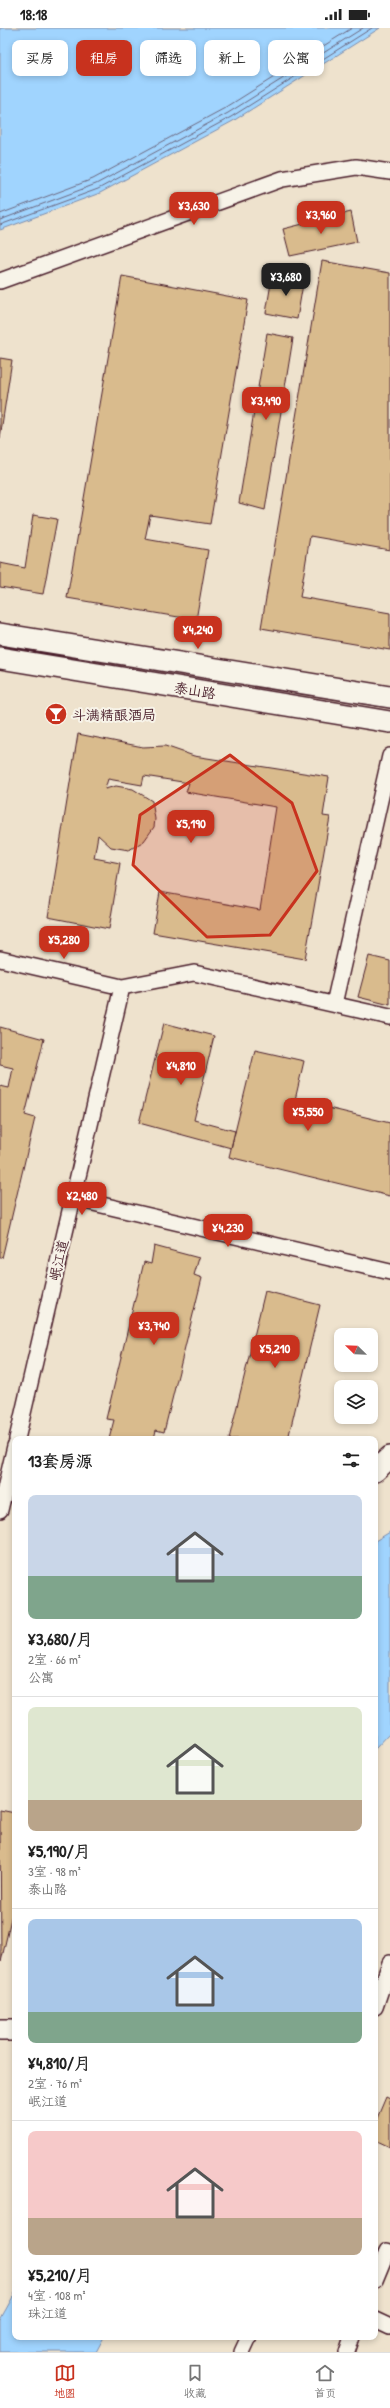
<!DOCTYPE html>
<html lang="zh">
<meta charset="utf-8">
<style>
body{margin:0;font-family:"Patrick Hand","LXGW WenKai TC",sans-serif;background:#f2f2f2;color:#222;height:100vh;display:flex;flex-direction:column;font-size:15px;white-space:nowrap}
*{box-sizing:border-box;margin:0}
p{font-size:13px;color:#767676}
.icon{flex:none;width:22px;height:22px;fill:none;stroke:currentColor;stroke-width:2;stroke-linecap:round;stroke-linejoin:round}
.map{position:relative;flex:1;overflow:hidden}
.sheet{position:absolute;left:12px;top:1408px;width:366px;height:904px;display:flex;flex-direction:column;background:#fff;border-radius:8px;box-shadow:0 2px 6px #0003}
.sheet>*{flex:none}
.top-card{position:absolute;left:12px;top:12px;width:366px;height:36px;display:flex;gap:8px}
.needle{width:26px;rotate:293deg}
.controls{position:absolute;left:334px;top:1300px;display:grid;gap:8px}
.controls a{display:grid;place-items:center;width:44px;height:44px;border-radius:8px;background:#fff;box-shadow:0 2px 6px #0003;font-size:20px}
.price{position:absolute;translate:-50% -34px;padding:0 9px;border-radius:8px;background:#c8321e;color:#fff;font-size:13px;line-height:26px;filter:drop-shadow(0 1px 2px #0008)}
.price::after{content:'';position:absolute;left:50%;top:24px;width:12px;height:9px;margin-left:-6px;background:inherit;clip-path:polygon(0 0,100% 0,50% 100%)}
.price.on{background:#222;color:#fff}
ul{padding:0;list-style:none}
li{display:grid;align-content:center;gap:8px;height:212px;padding:0 16px}
li+li{border-top:1px solid #e0e0e0}
li span{display:grid;place-items:center;height:124px;border-radius:8px;color:#555}
li>.icon{margin-inline-start:auto}
span .icon{width:72px;height:72px;fill:#fffc;stroke-width:1}
li b{font-size:17px}
h2{display:flex;justify-content:space-between;align-items:center;height:48px;padding:0 16px;font-size:17px}
.tag{padding:0 14px;border-radius:8px;background:#fff;box-shadow:0 2px 6px #0003;font-size:14px;line-height:36px}
.tag.on{background:#c8321e;color:#fff}
.status{display:flex;justify-content:space-between;align-items:center;height:28px;padding:0 20px;background:#fff;direction:ltr}
.status svg{height:11px;fill:currentColor}
.dock{display:flex;justify-content:space-around;align-items:center;height:56px;border-top:1px solid #e0e0e0;background:#fff;font-size:11px;color:#767676}
.dock a{display:grid;justify-items:center;gap:2px}
.dock .on{color:#c8321e}
.map>svg:first-child{display:block}
.water{fill:#a0d4fe;stroke:#7e8caa}
.lines{fill:none;stroke-linecap:round;stroke-linejoin:round}
.shore{stroke:#6c677f;stroke-width:1}
.building{fill:#d9bb8d;stroke:#4a1f2b}
.street-casing{stroke:#4a1f2b;stroke-width:18}
.secondary-casing{stroke:#4a1f2b;stroke-width:24}
.street{stroke:#f7f3e8;stroke-width:15}
.secondary{stroke:#f7f3e8;stroke-width:21}
.marked{fill:#c8321e;fill-opacity:0.2;stroke:#c8321e;stroke-width:3;stroke-linejoin:round}
.labels{text-anchor:middle;dominant-baseline:central;stroke-width:4;stroke-linejoin:round;paint-order:stroke}
.street-label{font-size:14px;fill:#4a1f2b;stroke:#f7f3e8}
.poi-label{font-size:14px;fill:#4a1f2b;stroke:#f7f3e8;text-anchor:start}
</style>
<div class="status"><b>18:18</b><svg viewBox="0 0 49 12"><path d="M0 12V9h3v3zM5 12V6h3v6zM10 12V3h3v9zM15 12V0h3v12zM26 1h20v11H26zM47 4h2v5h-2z"/></svg></div>
<div class="map">
<svg width="390" height="2324" viewBox="0 0 390 2324">
<rect width="100%" height="100%" fill="#eee2cd"/>
<filter id="ink" filterUnits="userSpaceOnUse"><feTurbulence type="fractalNoise" baseFrequency=".025" numOctaves="2"/><feDisplacementMap in="SourceGraphic" scale="8" xChannelSelector="R" yChannelSelector="G"/><feConvolveMatrix kernelMatrix="1 2 1 2 8 2 1 2 1" color-interpolation-filters="sRGB"/></filter>
<g filter="url(#ink)">
<path class="water" d="M0 0H380L233 93 100 165 0 202Z
M390 1504V1705L375 1721V1513Z
M15 2265V2309H104L96 2324H0V2292Z"/>
<g class="lines">
<path class="shore" d="M0 186 93 151 225 80 352 0
M0 192 96 156 228 85 363 0
M0 197 98 161 231 89 372 0"/>
</g>
<path class="building" d="M351 184 357 214 290 228 283 201Z
M322 233 390 245V522L310 508 300 569 390 585V622L261 600Z
M282 245 304 250 297 291 266 285 271 255 280 257Z
M122 248 248 272 210 496 150 487 145 511 208 522 196 592 67 570Z
M267 305 293 310 265 482 239 475Z
M0 330 12 332 0 410Z
M33 487 57 491 43 566 0 559V535L25 540Z
M78 706 143 719 165 718 194 728 329 749 323 788 330 789 305 931 153 905 160 864 260 882 276 779 186 764 189 755 144 748 142 757 108 751 105 761 116 758 133 761 152 773 155 791 154 799 144 813 129 822 111 819 98 807 94 830 120 835 109 901 48 889Z
M369 928 390 933V977L358 969Z
M164 995 214 1008 194 1092 235 1103 231 1120 139 1095Z
M0 999 44 1011 25 1087 35 1090 2 1230H0V1058L9 1060 13 1040 0 1037Z
M255 1022 304 1033 295 1072 390 1095V1168L229 1129Z
M154 1218 199 1230 194 1247 202 1250 164 1404 156 1402 154 1411H109L114 1392 106 1391 144 1234 151 1236Z
M265 1263 320 1277 288 1411H229Z
M0 1782 15 1785V1873L1 1934Z
M386 2069 390 2071V2119L375 2112V2095Z"/>
<g class="lines">
<g class="street-casing">
<path id="street" d="M0 253 282 151 356 139 390 144
M0 931 122 959 194 945 390 989
M334 976 390 728
M72 1170 390 1244
M17 1411 122 959
M0 1482 15 1418
M375 1979 390 1935
M375 2252 387 2223 390 2224
M375 2292 390 2299
M242 2324 249 2309
M347 2324 352 2309"/>
</g>
<g class="secondary-casing">
<path id="secondary" d="M0 606 390 669
M0 630 390 694
M375 1443 390 1429
M0 2002H15"/>
</g>
<use href="#street" class="street"/>
<use href="#secondary" class="secondary"/>
</g>
</g>
<path class="marked" d="M230 727 292 775 317 843 270 907 207 909 133 837 140 787Z"/>
<defs>
<g id="bar-disc" transform="scale(1.15)"><circle r="9.5" fill="#c8321e" stroke="#f7f3e8"/><path d="M-6-5H6L.8 .8V4.5H3.5V6h-7V4.5H-.8V.8Z" fill="#fff"/></g>
</defs>
<g fill-rule="evenodd">
<use href="#bar-disc" x="56" y="686"/>
</g>
<g class="labels">
<g class="street-label">
<text transform="translate(195 662) rotate(9)">泰山路</text>
<text transform="translate(58 1232) rotate(-77)">岷江道</text>
</g>
<g class="poi-label">
<text x="72" y="686">斗满精酿酒局</text>
</g>
</g>
</svg>
<div class="controls">
<a><svg class="needle" viewBox="-14 -14 28 28"><path d="M0-13l5 13h-10z" fill="#e53935"/><path d="M0 13l5-13h-10z" fill="#767676"/></svg></a>
<a><svg class="icon" aria-label="layers" viewBox="0 0 24 24"><path d="M12 4l9 5-9 5-9-5zM3 14l9 5 9-5"/></svg></a>
</div>
<b class="price" style="left:194px;top:198px">¥3,630</b>
<b class="price" style="left:321px;top:207px">¥3,960</b>
<b class="price on" style="left:286px;top:269px">¥3,680</b>
<b class="price" style="left:266px;top:393px">¥3,490</b>
<b class="price" style="left:198px;top:622px">¥4,240</b>
<b class="price" style="left:191px;top:816px">¥5,190</b>
<b class="price" style="left:64px;top:932px">¥5,280</b>
<b class="price" style="left:181px;top:1058px">¥4,810</b>
<b class="price" style="left:308px;top:1104px">¥5,550</b>
<b class="price" style="left:82px;top:1188px">¥2,480</b>
<b class="price" style="left:228px;top:1220px">¥4,230</b>
<b class="price" style="left:154px;top:1318px">¥3,740</b>
<b class="price" style="left:275px;top:1341px">¥5,210</b>
<div class="top-card">
<a class="tag">买房</a>
<a class="tag on">租房</a>
<a class="tag">筛选</a>
<a class="tag">新上</a>
<a class="tag">公寓</a>
</div>
<section class="sheet">
<h2>13套房源<svg class="icon" aria-label="filters" viewBox="0 0 24 24"><path d="M4 7h16M4 17h16"/><circle cx="9" cy="7" r="2"/><circle cx="15" cy="17" r="2"/></svg></h2>
<ul>
<li><span style="background:linear-gradient(#c9d6e8 65%,#7fa58c 0)"><svg class="icon" aria-label="home" viewBox="0 0 24 24"><path d="M3 11l9-7 9 7M6 9v11h12V9"/></svg></span><div><b>¥3,680/月</b><p>2室 · 66 m²</p><p>公寓</p></div></li>
<li><span style="background:linear-gradient(#dfe7d0 75%,#b9a48a 0)"><svg class="icon" aria-label="home" viewBox="0 0 24 24"><path d="M3 11l9-7 9 7M6 9v11h12V9"/></svg></span><div><b>¥5,190/月</b><p>3室 · 98 m²</p><p>泰山路</p></div></li>
<li><span style="background:linear-gradient(#a9c7e8 75%,#7fa58c 0)"><svg class="icon" aria-label="home" viewBox="0 0 24 24"><path d="M3 11l9-7 9 7M6 9v11h12V9"/></svg></span><div><b>¥4,810/月</b><p>2室 · 76 m²</p><p>岷江道</p></div></li>
<li><span style="background:linear-gradient(#f6c9c9 70%,#b9a48a 0)"><svg class="icon" aria-label="home" viewBox="0 0 24 24"><path d="M3 11l9-7 9 7M6 9v11h12V9"/></svg></span><div><b>¥5,210/月</b><p>4室 · 108 m²</p><p>珠江道</p></div></li>
</ul>
</section>
</div>
<nav class="dock">
<a class="on"><svg class="icon" aria-label="map" viewBox="0 0 24 24"><path d="M3 6l6-2 6 2 6-2v14l-6 2-6-2-6 2zM9 4v14M15 6v14"/></svg>地图</a>
<a><svg class="icon" aria-label="saved" viewBox="0 0 24 24"><path d="M7 4h10v16l-5-4-5 4z"/></svg>收藏</a>
<a><svg class="icon" aria-label="home" viewBox="0 0 24 24"><path d="M3 11l9-7 9 7M6 9v11h12V9"/></svg>首页</a>
</nav>
